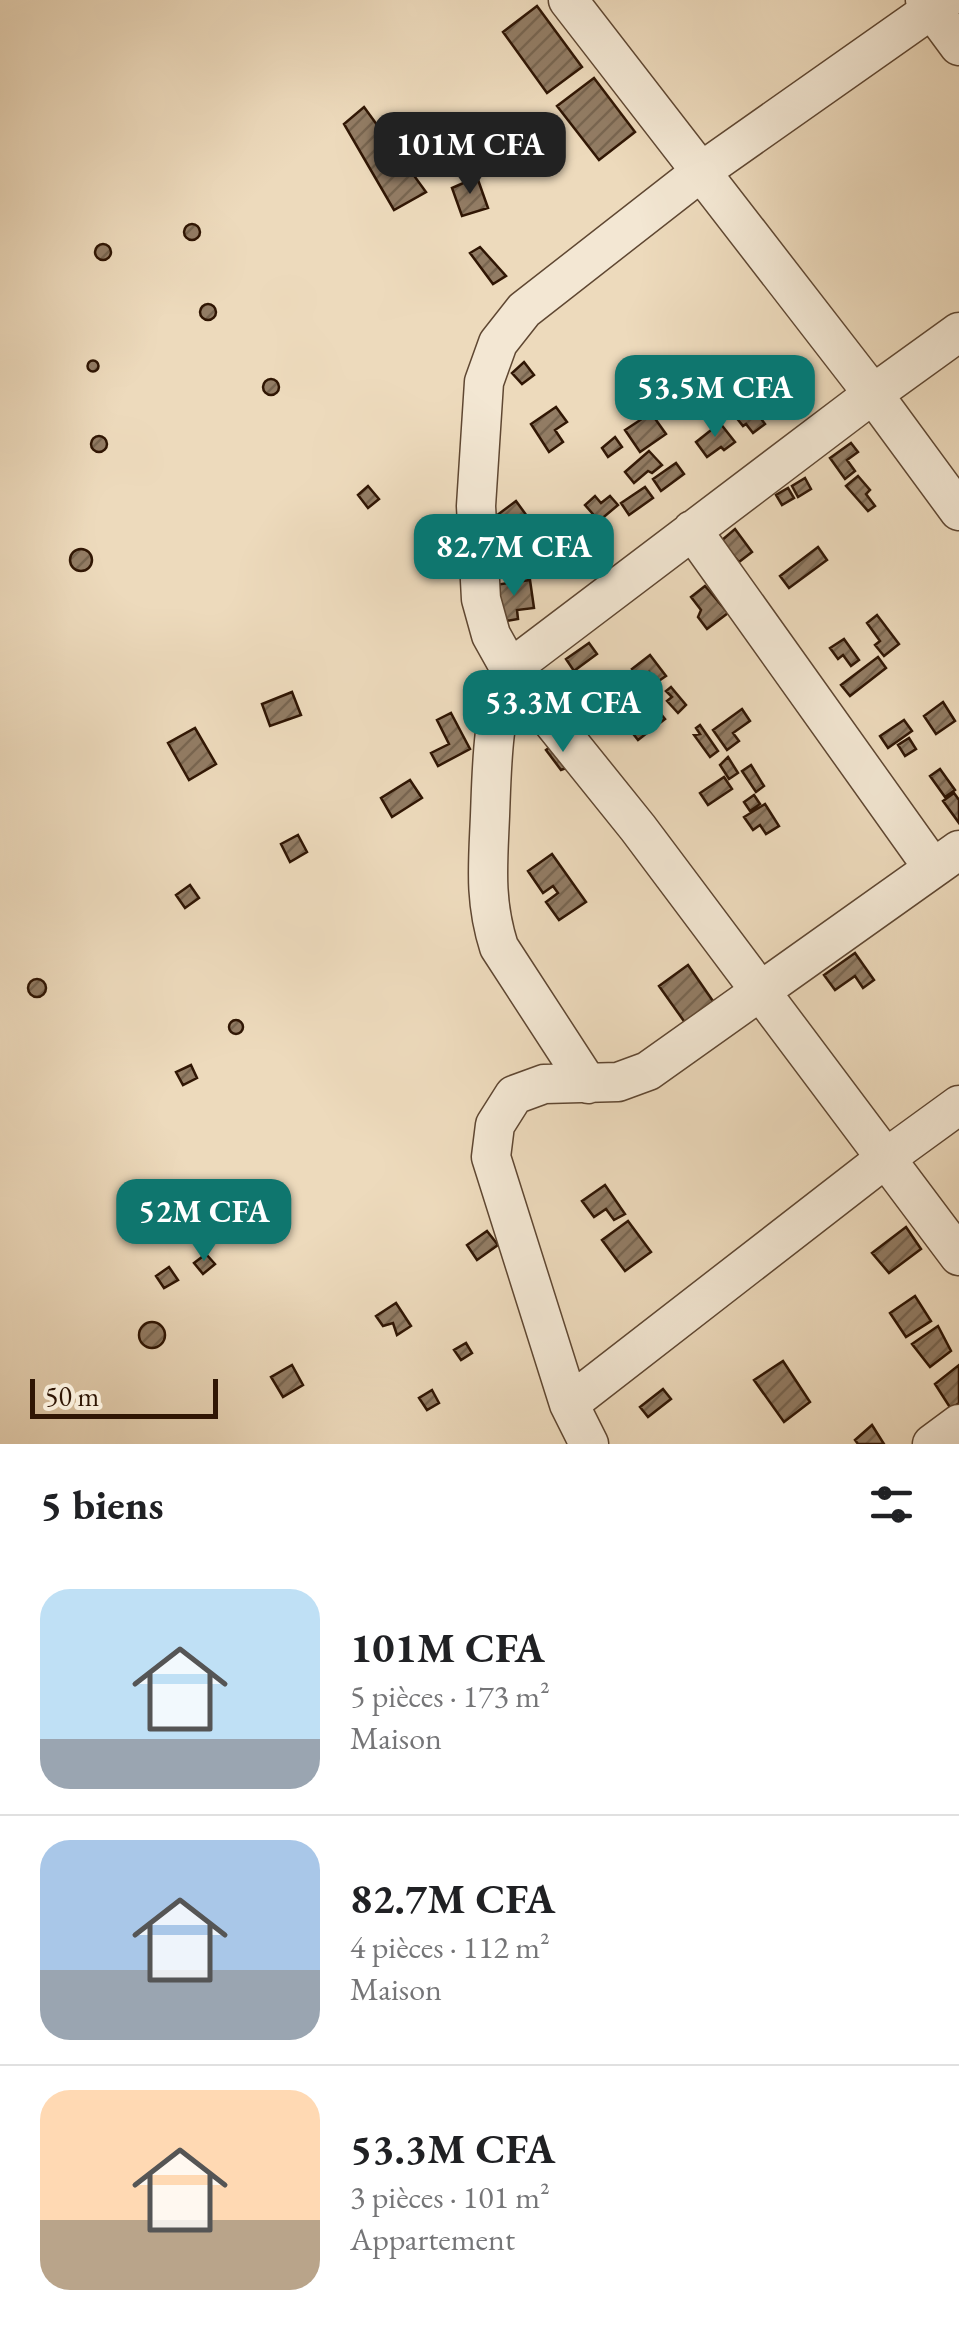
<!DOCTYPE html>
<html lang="fr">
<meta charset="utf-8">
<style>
body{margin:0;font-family:"EB Garamond",serif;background:#f6f6f6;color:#202124;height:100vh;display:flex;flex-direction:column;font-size:38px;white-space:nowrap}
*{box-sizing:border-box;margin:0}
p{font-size:32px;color:#757577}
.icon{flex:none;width:55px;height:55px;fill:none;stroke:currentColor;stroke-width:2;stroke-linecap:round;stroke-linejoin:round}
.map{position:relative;height:1444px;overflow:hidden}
.details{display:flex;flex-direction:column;background:#fff;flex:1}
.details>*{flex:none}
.scale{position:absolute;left:30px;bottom:25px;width:188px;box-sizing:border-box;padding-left:10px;border:5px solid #301604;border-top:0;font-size:28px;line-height:35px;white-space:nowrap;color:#301604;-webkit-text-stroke:8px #f3e7d3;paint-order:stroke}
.price{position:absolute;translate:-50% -85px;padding:0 22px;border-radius:20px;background:#0f766e;color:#fff;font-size:32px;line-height:65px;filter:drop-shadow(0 2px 5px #0008)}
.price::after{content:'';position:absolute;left:50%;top:60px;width:30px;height:22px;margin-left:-15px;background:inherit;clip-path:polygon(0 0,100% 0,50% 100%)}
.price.on{background:#222;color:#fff}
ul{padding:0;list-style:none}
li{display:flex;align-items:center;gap:30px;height:250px;padding:0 40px}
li+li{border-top:2px solid #e0e0e0}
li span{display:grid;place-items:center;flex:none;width:280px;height:200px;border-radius:30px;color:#555}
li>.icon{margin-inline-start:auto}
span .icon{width:120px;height:120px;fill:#fffc;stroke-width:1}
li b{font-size:42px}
h2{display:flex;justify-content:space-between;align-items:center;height:120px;padding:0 40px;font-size:42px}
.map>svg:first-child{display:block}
.building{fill:url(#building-hatch);stroke:#301604;stroke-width:2.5}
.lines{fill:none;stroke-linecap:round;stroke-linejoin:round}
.minor-casing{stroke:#5f4732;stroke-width:41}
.minor{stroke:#f3e7d3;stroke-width:38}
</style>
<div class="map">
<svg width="959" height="1444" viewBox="0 0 959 1444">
<defs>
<pattern id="building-hatch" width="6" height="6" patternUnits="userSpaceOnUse" patternTransform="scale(2.5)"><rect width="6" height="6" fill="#927c64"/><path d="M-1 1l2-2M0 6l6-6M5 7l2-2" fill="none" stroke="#786550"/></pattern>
</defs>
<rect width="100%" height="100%" fill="#eddabc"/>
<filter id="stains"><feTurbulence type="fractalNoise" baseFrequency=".002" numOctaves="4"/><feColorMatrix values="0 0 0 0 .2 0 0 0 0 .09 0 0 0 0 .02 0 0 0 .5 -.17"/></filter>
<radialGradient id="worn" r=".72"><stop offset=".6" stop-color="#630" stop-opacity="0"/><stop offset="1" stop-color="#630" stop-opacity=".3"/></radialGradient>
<path class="building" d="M537 6 582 67 547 93 503 32Z
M594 78 635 132 599 160 557 106Z
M364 107 426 192 394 210 344 124Z
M477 177 488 208 462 216 452 188Z
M184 232a8 8 0 1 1 16 0a8 8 0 1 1-16 0Z
M95 252a8 8 0 1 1 16 0a8 8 0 1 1-16 0Z
M480 247 506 276 493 284 470 253Z
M200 312a8 8 0 1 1 16 0a8 8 0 1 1-16 0Z
M87.5 366a5.5 5.5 0 1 1 11 0a5.5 5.5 0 1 1-11 0Z
M524 362 534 375 522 384 512 373Z
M263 387a8 8 0 1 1 16 0a8 8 0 1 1-16 0Z
M750 404 765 424 753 433 746 424 743 426 735 416Z
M556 407 567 422 555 430 563 442 549 452 531 424Z
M651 413 666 434 640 452 625 430Z
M720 423 735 442 724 450 721 447 707 457 696 442Z
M91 444a8 8 0 1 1 16 0a8 8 0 1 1-16 0Z
M615 437 622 447 608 457 602 448Z
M851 443 858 452 847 460 855 471 845 479 830 458Z
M649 451 662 465 652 473 648 471 634 483 625 472Z
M676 463 684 474 661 491 653 479Z
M858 476 870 490 866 494 875 506 868 511 846 486Z
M805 478 811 489 798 497 792 486Z
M368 486 379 499 368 508 358 495Z
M645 487 653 498 629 515 621 503Z
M788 488 794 498 782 505 776 495Z
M595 496 601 503 610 496 618 505 599 521 585 505Z
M516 501 540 534 516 552 492 519Z
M735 529 752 552 739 562 721 541Z
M568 543 576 554 553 570 545 559Z
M818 547 827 560 789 588 780 576Z
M70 560a11 11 0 1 1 22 0a11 11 0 1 1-22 0Z
M530 580 534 608 517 610 518 619 500 622 495 585Z
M705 586 728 613 707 629 698 617 701 610 691 597Z
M877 615 899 644 884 656 875 645 880 641 867 623Z
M844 639 859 660 851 666 843 655 838 659 830 648Z
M589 643 597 654 574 671 566 659Z
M650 655 666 676 657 682 649 672 640 679 632 669Z
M878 657 886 668 850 696 841 685Z
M616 680 628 695 617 704 604 689Z
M671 687 686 705 678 713 667 701 672 697 666 691Z
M292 692 301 715 270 726 262 704Z
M943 702 955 721 936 734 924 716Z
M656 708 665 719 638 740 623 721 632 714 638 722Z
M742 709 750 721 733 733 739 741 727 750 713 730Z
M451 713 470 749 438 766 431 753 449 744 437 720Z
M904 720 912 731 888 748 880 736Z
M700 725 718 751 710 757 694 735 700 734 696 728Z
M195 728 216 764 189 780 168 743Z
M562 738 580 763 561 770 546 750Z
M909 738 916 749 905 756 898 745Z
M728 757 738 773 729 779 720 765Z
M751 765 764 786 756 792 742 771Z
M940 769 955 790 945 797 930 776Z
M724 777 732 789 708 805 700 793Z
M410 780 422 798 392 817 381 798Z
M954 793 959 800V823L943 801Z
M754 795 760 804 750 811 744 802Z
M765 804 779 826 766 834 760 825 753 830 744 817Z
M298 835 307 852 290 862 281 844Z
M552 854 586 902 559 920 546 902 558 893 553 886 543 893 528 871Z
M190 885 199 898 185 908 176 895Z
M855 953 874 980 863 988 855 976 835 990 824 975Z
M688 965 715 1004 686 1024 659 986Z
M28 988a9 9 0 1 1 18 0a9 9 0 1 1-18 0Z
M229 1027a7 7 0 1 1 14 0a7 7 0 1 1-14 0Z
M191 1065 197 1078 183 1085 176 1072Z
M605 1185 625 1214 614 1220 606 1209 594 1217 582 1201Z
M628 1221 651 1252 625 1271 602 1240Z
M906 1227 921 1249 889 1273 872 1253Z
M487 1231 498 1245 477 1260 467 1245Z
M206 1254 215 1264 203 1274 194 1263Z
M169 1267 178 1280 164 1288 156 1276Z
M915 1296 931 1321 906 1337 890 1313Z
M396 1303 411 1326 397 1335 393 1323 383 1326 376 1316Z
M139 1335a13 13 0 1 1 26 0a13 13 0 1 1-26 0Z
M938 1326 951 1351 930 1367 912 1344Z
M466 1343 472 1353 461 1360 454 1350Z
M783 1361 810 1402 784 1422 754 1380Z
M292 1365 303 1385 283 1397 271 1377Z
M959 1365V1403L951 1409 935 1384Z
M663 1389 671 1399 648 1417 640 1407Z
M432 1390 439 1403 427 1410 419 1398Z
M872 1425 884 1444H858L855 1440Z"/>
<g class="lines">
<g class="minor-casing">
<path id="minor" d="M568 0 873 394 959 511
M925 0 959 46
M945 0 702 171 524 310 498 343 484 382 476 506 481 599 491 635 510 669 638 828 959 1256
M692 530 933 868
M588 1084 499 947C484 900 488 864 490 816 492 764 492 718 510 669L873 394 959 332
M569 1404 886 1158 959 1105
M589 1444 569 1404 491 1157 495 1125 514 1095 544 1084 618 1082 648 1071 959 850
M932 1444 959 1424"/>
</g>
<use href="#minor" class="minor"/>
</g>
<rect width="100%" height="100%" filter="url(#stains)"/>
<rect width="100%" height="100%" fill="url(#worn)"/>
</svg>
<div class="scale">50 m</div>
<b class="price on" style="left:470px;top:197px">101M CFA</b>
<b class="price" style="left:715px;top:440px">53.5M CFA</b>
<b class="price" style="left:514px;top:599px">82.7M CFA</b>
<b class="price" style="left:563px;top:755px">53.3M CFA</b>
<b class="price" style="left:204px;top:1264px">52M CFA</b>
</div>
<section class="details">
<h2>5 biens<svg class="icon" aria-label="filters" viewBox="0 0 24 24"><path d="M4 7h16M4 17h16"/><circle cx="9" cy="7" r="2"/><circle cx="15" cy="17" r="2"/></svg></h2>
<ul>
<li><span style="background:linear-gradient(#bfe0f5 75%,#9aa5b1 0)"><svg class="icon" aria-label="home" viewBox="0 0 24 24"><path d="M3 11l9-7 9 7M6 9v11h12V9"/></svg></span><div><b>101M CFA</b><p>5 pièces · 173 m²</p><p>Maison</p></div></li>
<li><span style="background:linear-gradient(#a9c7e8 65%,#9aa5b1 0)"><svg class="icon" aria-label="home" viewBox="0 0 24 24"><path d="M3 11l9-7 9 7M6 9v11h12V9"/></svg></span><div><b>82.7M CFA</b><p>4 pièces · 112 m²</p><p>Maison</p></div></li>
<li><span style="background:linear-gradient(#ffd9b3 65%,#b9a48a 0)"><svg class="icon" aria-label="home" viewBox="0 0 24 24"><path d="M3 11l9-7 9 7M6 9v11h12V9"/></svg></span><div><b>53.3M CFA</b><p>3 pièces · 101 m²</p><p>Appartement</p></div></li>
</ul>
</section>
